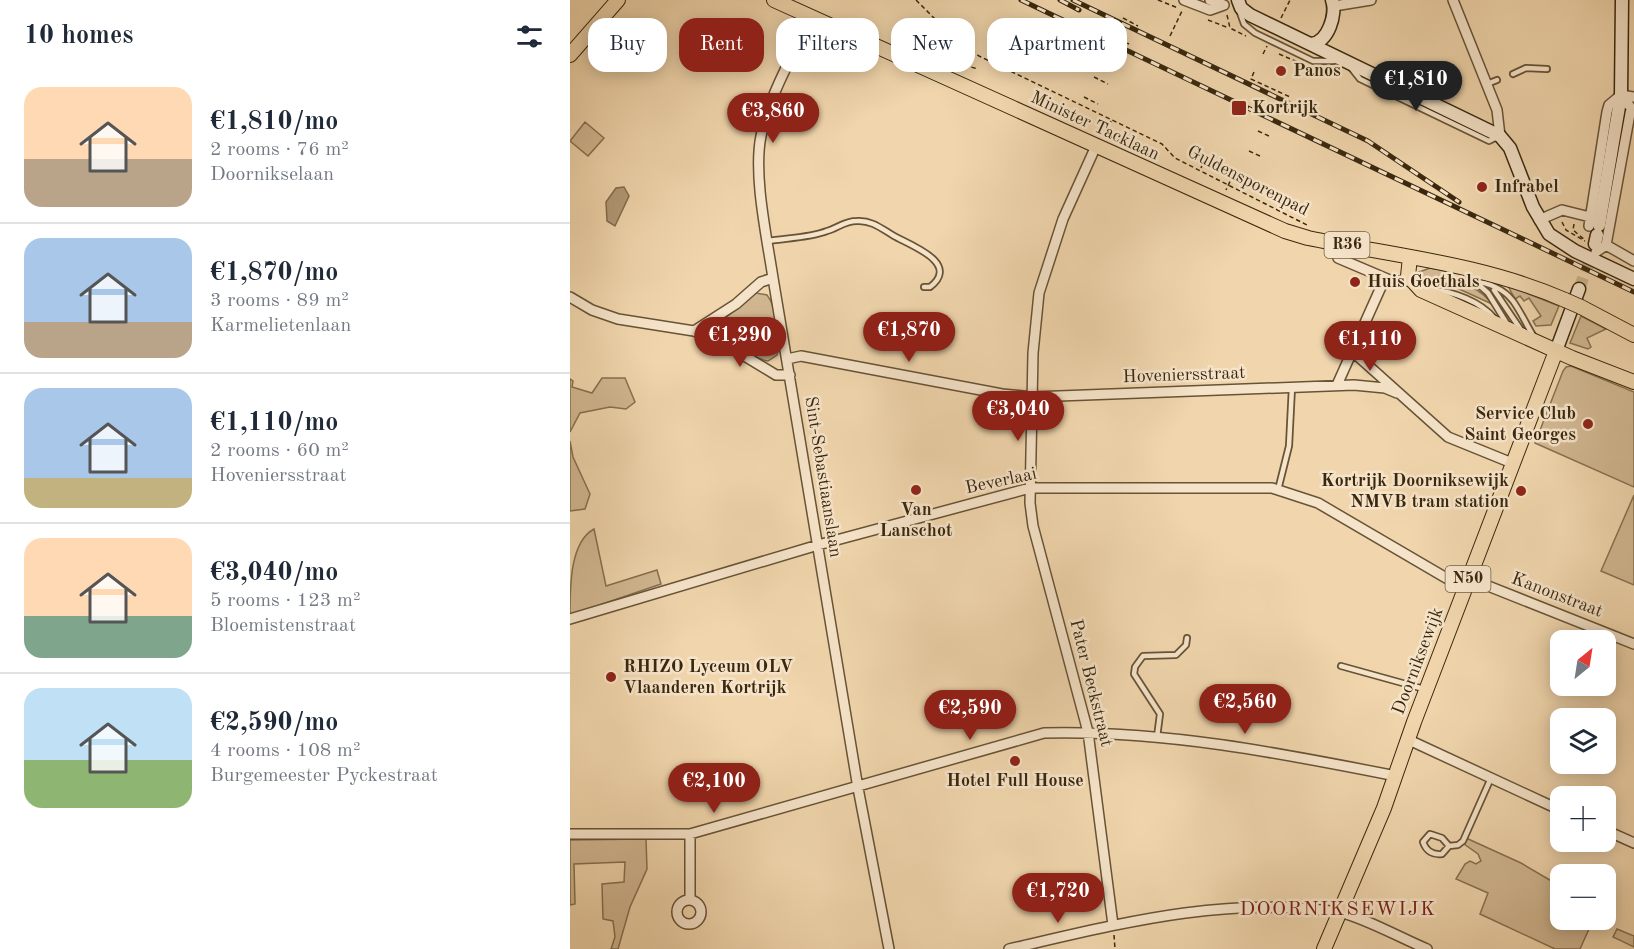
<!DOCTYPE html>
<meta charset="utf-8">
<style>
body{margin:0;font-family:"Old Standard TT",serif;background:#f6f6f7;color:#1f2937;height:100vh;display:flex;flex-direction:column;font-size:22px;white-space:nowrap}
*{box-sizing:border-box;margin:0}
p{font-size:20px;color:#747a83}
.icon{flex:none;width:33px;height:33px;fill:none;stroke:currentColor;stroke-width:2;stroke-linecap:round;stroke-linejoin:round}
.map{position:relative;flex:1;overflow:hidden}
.details{display:flex;flex-direction:column;background:#fff;width:570px}
.details>*{flex:none}
.banner{position:absolute;left:18px;top:18px;width:570px;height:54px;display:flex;gap:12px}
.needle{width:39px;rotate:30deg}
.buttons{position:absolute;left:980px;top:630px;display:grid;gap:12px}
.buttons a{display:grid;place-items:center;width:66px;height:66px;border-radius:12px;background:#fff;box-shadow:0 3px 15px #0003;font-size:30px}
.price{position:absolute;translate:-50% -51px;padding:0 14px;border-radius:21px;background:#8f2418;color:#fff;font-size:20px;line-height:39px;filter:drop-shadow(0 2px 3px #0008)}
.price::after{content:'';position:absolute;left:50%;top:36px;width:18px;height:14px;margin-left:-9px;background:inherit;clip-path:polygon(0 0,100% 0,50% 100%)}
.price.selected{background:#222;color:#fff}
ul{padding:0;list-style:none}
li{display:flex;align-items:center;gap:18px;height:150px;padding:0 24px}
li+li{border-top:2px solid #e0e1e3}
li span{display:grid;place-items:center;flex:none;width:168px;height:120px;border-radius:18px;color:#555}
li>.icon{margin-inline-start:auto}
span .icon{width:72px;height:72px;fill:#fffc;stroke-width:1}
li b{font-size:26px}
h2{display:flex;justify-content:space-between;align-items:center;height:72px;padding:0 24px;font-size:26px}
.chip{padding:0 21px;border-radius:18px;background:#fff;box-shadow:0 3px 15px #0003;font-size:21px;line-height:54px}
.chip.selected{background:#8f2418;color:#fff}
main{display:flex;flex:1;min-height:0}
.map>svg:first-child{display:block}
.green{fill:#d2b892;stroke:#867050;stroke-width:1.5}
.water{fill:#b29a77;stroke:#826c4d;stroke-width:1.5}
.lines{fill:none;stroke-linecap:round;stroke-linejoin:round}
.secondary-tunnel{stroke:#ccb38d;stroke-width:12;stroke-dasharray:12 6;stroke-linecap:butt}
.lane-casing{stroke:#675336;stroke-width:8}
.street-casing{stroke:#675336;stroke-width:12}
.secondary-casing{stroke:#39270e;stroke-width:15}
.primary-casing{stroke:#39270e;stroke-width:16}
.path{stroke:#39270e;stroke-width:1.5;stroke-dasharray:4.5 3;stroke-linecap:butt}
.lane{stroke:#f6e4ca;stroke-width:4.5}
.street{stroke:#f6e4ca;stroke-width:9}
.secondary{stroke:#f6e4ca;stroke-width:12}
.primary{stroke:#f1d6ad;stroke-width:14}
.rail-casing{stroke:#39270e;stroke-width:5}
.rail{stroke:#f6e4ca;stroke-width:3;stroke-dasharray:9;stroke-linecap:butt}
.primary-bridge-casing{stroke:#39270e;stroke-width:16;stroke-linecap:butt}
.primary-bridge{stroke:#f1d6ad;stroke-width:14}
.poi-dot{fill:#8f2418;stroke:#f6e4ca;stroke-width:2}
.labels{text-anchor:middle;dominant-baseline:central;stroke-width:5;stroke-linejoin:round;paint-order:stroke}
.shield{fill:#f6e4ca;stroke:#726046;stroke-width:1.5}
.shield-label{font-size:16px;font-weight:bold;fill:#39270e}
.poi-label{font-size:18px;font-weight:bold;fill:#39270e;stroke:#f6e4ca;text-anchor:start}
.street-label{font-size:18px;fill:#39270e;stroke:#f6e4ca}
.neighbourhood-label{font-size:20px;letter-spacing:1.5px;fill:#7a1f14;stroke:#f6e4ca}
</style>
<main>
<section class="details">
<h2>10 homes<svg class="icon" aria-label="filters" viewBox="0 0 24 24"><path d="M4 7h16M4 17h16"/><circle cx="9" cy="7" r="2"/><circle cx="15" cy="17" r="2"/></svg></h2>
<ul>
<li><span style="background:linear-gradient(#ffd9b3 60%,#b9a48a 0)"><svg class="icon" aria-label="home" viewBox="0 0 24 24"><path d="M3 11l9-7 9 7M6 9v11h12V9"/></svg></span><div><b>€1,810/mo</b><p>2 rooms · 76 m²</p><p>Doornikselaan</p></div></li>
<li><span style="background:linear-gradient(#a9c7e8 70%,#b9a48a 0)"><svg class="icon" aria-label="home" viewBox="0 0 24 24"><path d="M3 11l9-7 9 7M6 9v11h12V9"/></svg></span><div><b>€1,870/mo</b><p>3 rooms · 89 m²</p><p>Karmelietenlaan</p></div></li>
<li><span style="background:linear-gradient(#a9c7e8 75%,#c2b280 0)"><svg class="icon" aria-label="home" viewBox="0 0 24 24"><path d="M3 11l9-7 9 7M6 9v11h12V9"/></svg></span><div><b>€1,110/mo</b><p>2 rooms · 60 m²</p><p>Hoveniersstraat</p></div></li>
<li><span style="background:linear-gradient(#ffd9b3 65%,#7fa58c 0)"><svg class="icon" aria-label="home" viewBox="0 0 24 24"><path d="M3 11l9-7 9 7M6 9v11h12V9"/></svg></span><div><b>€3,040/mo</b><p>5 rooms · 123 m²</p><p>Bloemistenstraat</p></div></li>
<li><span style="background:linear-gradient(#bfe0f5 60%,#8fb573 0)"><svg class="icon" aria-label="home" viewBox="0 0 24 24"><path d="M3 11l9-7 9 7M6 9v11h12V9"/></svg></span><div><b>€2,590/mo</b><p>4 rooms · 108 m²</p><p>Burgemeester Pyckestraat</p></div></li>
</ul>
</section>
<div class="map">
<svg width="1064" height="949" viewBox="0 0 1064 949">
<rect width="100%" height="100%" fill="#f1d6ad"/>
<filter id="stains"><feTurbulence type="fractalNoise" baseFrequency=".00333" numOctaves="4"/><feColorMatrix values="0 0 0 0 .2 0 0 0 0 .09 0 0 0 0 .02 0 0 0 .5 -.17"/></filter>
<radialGradient id="worn" r=".72"><stop offset=".6" stop-color="#630" stop-opacity="0"/><stop offset="1" stop-color="#630" stop-opacity=".3"/></radialGradient>
<path class="green" d="M15 122 34 138 18 156 0 141Z
M860 268 884 272 857 281 851 280 849 272Z
M878 284C899 284 909 288 922 304Z
M938 286 989 306 981 325 966 326 963 321 971 316 959 298 954 301 950 296 945 299Z
M186 293 197 295C206 306 213 342 207 355L198 361C188 360 154 340 149 331L154 319Z
M1011 316 1036 329 1017 338 1021 347 1018 349 1000 343Z
M1001 366 1064 392V487L965 443 993 371 996 367Z
M32 378H55L65 402 56 409 40 407 10 413 0 432V379L3 381 2 387 22 393Z
M0 441 3 457 20 494 15 509 0 511Z
M1064 495V585L1031 571Z
M24 529 36 586 87 570 91 584 0 615C0 586 0 542 24 529Z
M896 838 951 863 990 886V920H1023L1010 949H985L910 914 918 893 886 879 895 864 900 861 906 864 911 861 908 854 894 844Z
M76 839 77 869 60 907 48 949H41L45 937 43 921 33 919 32 884 54 882 55 862 4 864 5 904 0 905V840Z
M1047 929 1064 936V947L1043 937Z"/>
<path class="water" d="M54 187 59 196 45 226 37 221 36 202 46 188Z"/>
<g class="lines">
<path class="secondary-tunnel" d="M1009 289 1023 251"/>
<g class="lane-casing">
<path id="lane" d="M669 10 674 24 685 33 743 61H768
M782 69 790 79 919 141 927 137
M943 74 956 68 977 69
M917 84 927 80
M198 241C216 238 239 238 257 231 268 228 274 221 287 221 302 220 312 229 324 236 340 245 391 263 360 287H354
M909 285 918 293 937 324
M855 288C882 279 923 275 943 301 951 312 957 326 964 337
M862 290C883 291 911 302 924 318
M924 290 951 330
M708 490 719 446 722 387
M771 666 854 689
M587 737 590 714 564 674 565 667 573 656 606 655 616 645 617 638
M879 846 872 854C863 855 856 851 853 842L860 834 872 838 879 846 888 845 893 841 921 778"/>
</g>
<g class="street-casing">
<path id="street" d="M614 0 640 10 654 5 640 0
M883 0 927 110 930 136
M764 6 801 0
M241 16C224 54 199 95 191 136 183 175 197 238 203 278L288 788 319 949
M1051 95 1064 97
M526 146 493 219 469 293 463 353 460 503 463 526 518 732 543 925
M969 220 992 210 1020 217
M1019 226 1037 112 1039 105 1051 95
M1036 245 1064 261
M1026 252 1036 245 1061 108 1051 95
M768 258 822 281H840
M0 297 22 310 48 319 124 331 153 343 206 375H220
M124 331 166 304 191 282 203 278
M782 351 878 437 942 463
M217 359 231 356 432 394 462 397 784 385 815 388 827 393
M767 385 815 278
M898 578 1064 644
M0 619 248 545 460 488H702L748 503 895 589
M839 740 990 810
M1035 830 1064 843
M0 834H120L474 733C593 730 710 753 826 776
M120 834V899
M107 912a12 12 0 1 1 24 0a12 12 0 1 1-24 0Z
M439 949C552 923 652 896 768 912 789 915 835 940 857 949"/>
</g>
<g class="secondary-casing">
<path id="secondary" d="M668 0 671 8 680 15 930 136 940 148 963 207 979 234 1005 251 1064 279
M741 44C758 43 767 14 762 0
M1029 225 1051 95 1052 0
M1025 244 1027 235
M986 351 1009 289"/>
</g>
<g class="primary-casing">
<path id="primary" d="M204 0 715 231 738 238C825 256 913 264 995 300
M0 55 48 0
M840 257 838 276 851 290 1002 358 1064 382
M1011 307 1064 335
M754 949 814 808 844 722 986 351"/>
</g>
<path class="path" d="M346 0 383 37 409 56 592 144 605 158 737 225
M588 0 608 8
M657 15 660 28 676 36
M553 18 568 26
M711 18 720 0
M638 20 659 28
M544 36 559 44
M600 36 612 11
M693 54 697 46
M709 54 737 66
M533 56 549 64
M387 63 408 69
M383 66 396 49
M684 72 681 79 720 97
M524 77 538 84
M514 97 528 104
M698 110 711 116
M688 131 701 137
M534 136 541 121
M679 151 692 157
M631 168 633 163 663 175 656 190
M664 175 669 172 682 179
M992 222 996 230 1015 241
M1004 224 1003 230 1015 240
M544 935 545 949"/>
<use href="#lane" class="lane"/>
<use href="#street" class="street"/>
<use href="#secondary" class="secondary"/>
<use href="#primary" class="primary"/>
<g class="rail-casing">
<path id="rail" d="M451 0 1064 292
M490 0 509 10
M503 0 798 141 889 202"/>
</g>
<use href="#rail" class="rail"/>
<g class="primary-bridge-casing">
<path id="primary-bridge" d="M995 300 1011 307"/>
</g>
<use href="#primary-bridge" class="primary-bridge"/>
</g>
<g class="poi-dot">
<circle cx="711" cy="71" r="6"/>
<rect x="661" y="100" width="16" height="16" rx="3"/>
<circle cx="912" cy="187" r="6"/>
<circle cx="785" cy="282" r="6"/>
<circle cx="1018" cy="424" r="6"/>
<circle cx="346" cy="490" r="6"/>
<circle cx="951" cy="491" r="6"/>
<circle cx="41" cy="677" r="6"/>
<circle cx="445" cy="761" r="6"/>
</g>
<g class="labels">
<g class="shield">
<rect x="754.5" y="232" width="45" height="26" rx="4.5"/>
<rect x="875.5" y="566" width="45" height="26" rx="4.5"/>
</g>
<g class="shield-label">
<text x="777" y="245">R36</text>
<text x="898" y="579">N50</text>
</g>
<g class="poi-label">
<text x="723" y="71">Panos</text>
<text x="682" y="108">Kortrijk</text>
<text x="924" y="187">Infrabel</text>
<text x="797" y="282">Huis Goethals</text>
<text x="1006" y="414" text-anchor="end">Service Club<tspan x="1006" dy="21">Saint Georges</tspan></text>
<text x="939" y="481" text-anchor="end">Kortrijk Doorniksewijk<tspan x="939" dy="21">NMVB tram station</tspan></text>
<text x="346" y="510" text-anchor="middle">Van<tspan x="346" dy="21">Lanschot</tspan></text>
<text x="53" y="667">RHIZO Lyceum OLV<tspan x="53" dy="21">Vlaanderen Kortrijk</tspan></text>
<text x="445" y="781" text-anchor="middle">Hotel Full House</text>
</g>
<g class="street-label">
<text transform="translate(525 126) rotate(25)">Minister Tacklaan</text>
<text transform="translate(678 181) rotate(27)">Guldensporenpad</text>
<text transform="translate(614 375) rotate(-2)">Hoveniersstraat</text>
<text transform="translate(253 477) rotate(81)">Sint-Sebastiaanslaan</text>
<text transform="translate(431 481) rotate(-12)">Beverlaai</text>
<text transform="translate(987 595) rotate(21)">Kanonstraat</text>
<text transform="translate(848 661) rotate(-69)">Doorniksewijk</text>
<text transform="translate(521 683) rotate(76)">Pater Beckstraat</text>
</g>
<g class="neighbourhood-label">
<text x="768" y="910">DOORNIKSEWIJK</text>
</g>
</g>
<rect width="100%" height="100%" filter="url(#stains)"/>
<rect width="100%" height="100%" fill="url(#worn)"/>
</svg>
<div class="buttons">
<a><svg class="needle" viewBox="-14 -14 28 28"><path d="M0-13l5 13h-10z" fill="#e53935"/><path d="M0 13l5-13h-10z" fill="#747a83"/></svg></a>
<a><svg class="icon" aria-label="layers" viewBox="0 0 24 24"><path d="M12 4l9 5-9 5-9-5zM3 14l9 5 9-5"/></svg></a>
<a>+</a>
<a>−</a>
</div>
<b class="price selected" style="left:846px;top:112px">€1,810</b>
<b class="price" style="left:203px;top:144px">€3,860</b>
<b class="price" style="left:339px;top:363px">€1,870</b>
<b class="price" style="left:170px;top:368px">€1,290</b>
<b class="price" style="left:800px;top:372px">€1,110</b>
<b class="price" style="left:448px;top:442px">€3,040</b>
<b class="price" style="left:675px;top:735px">€2,560</b>
<b class="price" style="left:400px;top:741px">€2,590</b>
<b class="price" style="left:144px;top:814px">€2,100</b>
<b class="price" style="left:488px;top:924px">€1,720</b>
<div class="banner">
<a class="chip">Buy</a>
<a class="chip selected">Rent</a>
<a class="chip">Filters</a>
<a class="chip">New</a>
<a class="chip">Apartment</a>
</div>
</div>
</main>
